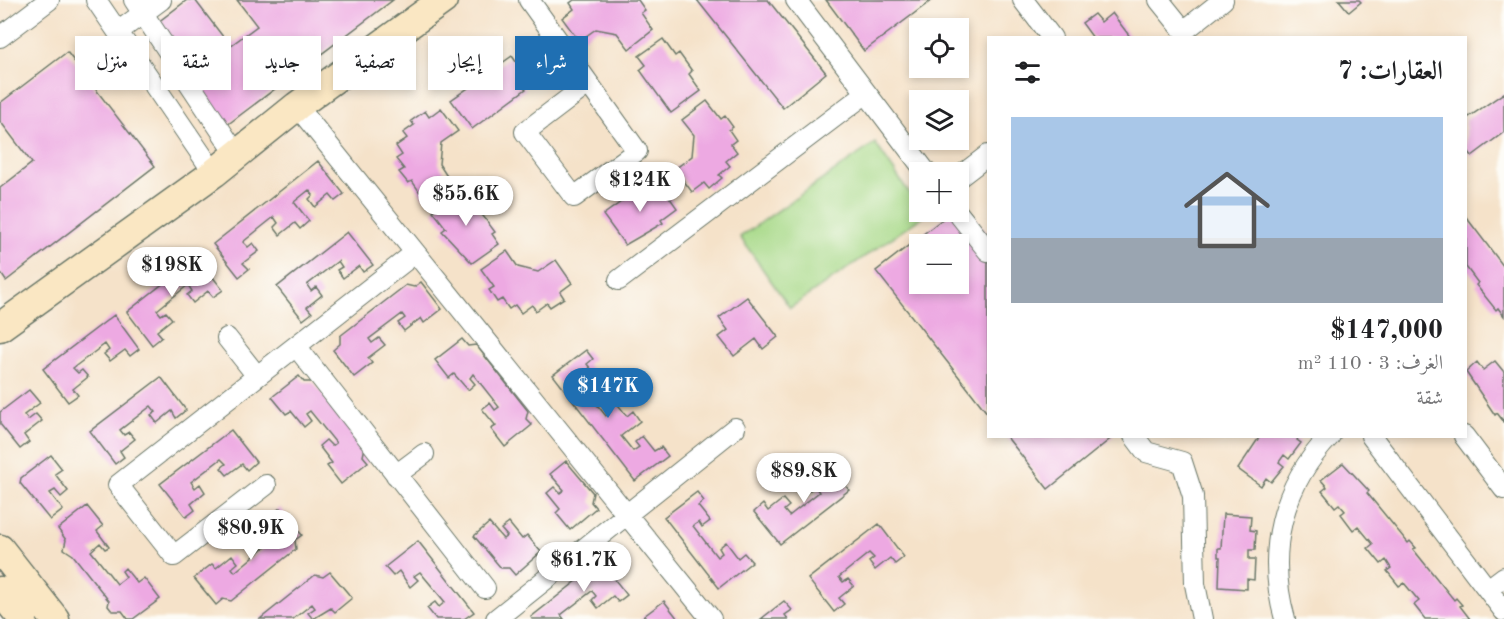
<!DOCTYPE html>
<html lang="ar">
<meta charset="utf-8">
<style>
body{margin:0;font-family:"Old Standard TT",Amiri,serif;background:#f6f6f6;color:#202124;direction:rtl;height:100vh;display:flex;flex-direction:column;font-size:22px;white-space:nowrap}
*{box-sizing:border-box;margin:0}
p{font-size:20px;color:#757577}
.icon{flex:none;width:33px;height:33px;fill:none;stroke:currentColor;stroke-width:2;stroke-linecap:round;stroke-linejoin:round}
.map{position:relative;flex:1;overflow:hidden;direction:ltr}
.panel{position:absolute;left:987px;top:36px;width:480px;height:402px;display:flex;flex-direction:column;background:#fff;border-radius:0px;box-shadow:0 3px 9px #0003;direction:rtl}
.panel>*{flex:none}
.top-card{position:absolute;left:18px;top:36px;width:570px;height:54px;direction:rtl;display:flex;gap:12px}
.buttons{position:absolute;left:909px;top:18px;display:grid;gap:12px}
.buttons a{display:grid;place-items:center;width:60px;height:60px;border-radius:0px;background:#fff;box-shadow:0 3px 9px #0003;font-size:30px}
.price{position:absolute;translate:-50% -51px;padding:0 14px;border-radius:21px;background:#fff;color:#222;font-size:20px;line-height:39px;filter:drop-shadow(0 2px 3px #0008)}
.price::after{content:'';position:absolute;left:50%;top:36px;width:18px;height:14px;margin-left:-9px;background:inherit;clip-path:polygon(0 0,100% 0,50% 100%)}
.price.active{background:#1f6fb2;color:#fff}
ul{padding:0;list-style:none}
li{display:grid;align-content:center;gap:12px;height:318px;padding:0 24px}
li+li{border-top:2px solid #e0e0e0}
li span{display:grid;place-items:center;height:186px;border-radius:0px;color:#555}
li>.icon{margin-inline-start:auto}
span .icon{width:108px;height:108px;fill:#fffc;stroke-width:1}
li b{font-size:26px}
h2{display:flex;justify-content:space-between;align-items:center;height:72px;padding:0 24px;font-size:26px}
.pill{padding:0 21px;border-radius:0px;background:#fff;box-shadow:0 3px 9px #0003;font-size:21px;line-height:54px}
.pill.active{background:#1f6fb2;color:#fff}
.map>svg:first-child{display:block}
.green{fill:#a7d988;stroke:#638b5e;stroke-width:1.5}
.building{fill:#eda9e2;fill-rule:evenodd}
.lines{fill:none;stroke-linecap:round;stroke-linejoin:round}
.minor-casing{stroke:#6a7768;stroke-width:22}
.secondary-casing{stroke:#6a7768;stroke-width:31}
.minor{stroke:#fff;stroke-width:20}
.secondary{stroke:#fae7c3;stroke-width:28}
</style>
<div class="map">
<svg width="1504" height="619" viewBox="0 0 1504 619">
<rect width="100%" height="100%" fill="#fdfcf7"/>
<filter id="ink" filterUnits="userSpaceOnUse"><feTurbulence type="fractalNoise" baseFrequency=".0167" numOctaves="2"/><feDisplacementMap in="SourceGraphic" scale="12" xChannelSelector="R" yChannelSelector="G"/><feConvolveMatrix kernelMatrix="1 2 1 2 8 2 1 2 1" color-interpolation-filters="sRGB"/></filter>
<filter id="wash" filterUnits="userSpaceOnUse"><feTurbulence type="fractalNoise" baseFrequency=".008" numOctaves="4" result="noise"/><feDisplacementMap in="SourceGraphic" scale="24" xChannelSelector="R" yChannelSelector="G"/><feGaussianBlur stdDeviation="1.35" result="paint"/><feColorMatrix in="noise" values="0 0 0 0 0 0 0 0 0 0 0 0 0 0 0 0 0 1.4 0 .05"/><feComposite in="paint" operator="in"/></filter>
<g filter="url(#wash)">
<rect width="100%" height="100%" fill="#f5e2c9"/>
<path class="green" d="M875 143 919 207 920 212 925 215 790 308 740 237Z"/>
<g id="blocks">
<path class="building" d="M187 0H195L230 46 257 26 237 0H393L227 125 153 26Z
M574 0H638L645 10 641 13 653 30 629 49 617 33 596 29 579 41 562 18 574 9 570 3Z
M697 0H768L826 73 783 108Z
M826 0H932L864 51Z
M1339 0H1359L1361 2 1349 12Z
M1112 13 1131 38H1093L1082 23 1094 14 1101 22Z
M663 39 675 56 679 53 692 71 689 74 701 91 671 113 640 70 646 65 639 56Z
M67 52 155 166 6 281 0 272V188L32 163 0 121V103Z
M512 56 529 80 522 85 526 89 472 129 451 100 468 88 464 83 481 70 485 75Z
M1504 93V132L1472 156 1466 148V119Z
M707 101 721 119 725 116 733 127 729 130 736 140 731 144 737 152 726 161 730 166 719 175 722 178 709 189 704 183 692 192 675 169 692 156 694 135 682 120Z
M441 108 458 131 441 143 439 164 450 181 424 198 412 181 408 183 399 172 404 169 396 159 402 155 396 146 407 138 403 133 414 125 411 121 425 111 429 117Z
M318 161 344 194 335 201 330 195 315 207 309 199 313 195 309 190 294 202 309 221 300 229 295 223 280 235 274 227 278 223 274 217 259 229 243 242 248 247 253 243 259 251 243 263 249 269 239 277 213 244Z
M646 184 651 191 660 184 677 208 661 220 663 223 625 245 603 215Z
M463 189 495 232 492 234 499 244 472 263 442 231 446 228 433 211Z
M963 203 988 235V414L876 271ZM920 244H958V284H920Z
M1466 217 1504 267V316L1498 308 1496 310 1476 285 1478 283 1466 267Z
M347 232 373 265 363 272 359 266 343 278 337 270 342 267 338 261 307 285 311 291 316 287 322 295 307 307 312 313 303 320 277 287Z
M507 251 518 267 538 272 556 260 572 283 560 292 564 298 550 307 547 303 536 311 532 305 521 313 515 305 509 309 502 299 497 302 489 290 494 287 481 269Z
M197 257 223 290 213 297 208 291 193 303 187 295 192 291 188 285 157 310 161 315 166 312 172 319 157 331 162 337 152 345 127 312Z
M421 282 442 309 424 323 421 318 404 331 398 323 405 318 402 314 369 339 372 343 379 338 385 345 368 358 372 363 354 377 333 350 340 344V336L406 285 414 287Z
M747 297 778 337 763 349 756 339 734 356 719 337 728 330 719 318Z
M114 315 139 349 130 356 125 350 110 361 104 354 109 350 105 344 73 368 78 373 82 370 88 377 73 389 78 395 68 402 43 369Z
M462 339 468 346 476 345 528 411 526 419 532 425 505 447 491 429 496 426 482 409 490 403 495 410 499 407 473 374 470 378 475 384 468 390 454 374 449 378 435 360Z
M586 350 593 359 587 364 599 379 591 385 587 380 581 385 606 416 611 411 607 407 615 401 627 416 633 411 640 421 621 436 633 451 639 447 635 442 642 436 654 451 661 447 668 456 635 481 553 375Z
M1495 361 1504 372V422L1497 413 1495 415 1466 372 1477 362 1483 370Z
M299 376 304 382H313L365 447 363 456 368 462 341 484 327 466 332 463 319 446 326 440 332 446 336 443 310 411 306 414 311 421 304 427 291 411 286 414 272 397Z
M161 377 186 410 176 418 172 411 157 423 151 415 156 412 151 406 120 430 124 435 129 432 135 439 120 451 124 457 115 464 90 431Z
M29 390 40 403 24 415 28 420 36 414 42 421 24 435 29 442 20 449 0 424V412Z
M231 430 256 462 247 470 242 464 227 475 221 468 226 464 221 459 191 482 195 488 200 484 205 492 191 504 195 510 186 517 160 484Z
M1006 436H1114L1048 489Z
M1260 436H1299L1297 440 1301 443 1289 459 1284 455 1279 462 1284 466 1271 482 1266 478 1261 486 1238 469Z
M51 455 62 469 55 474 68 491 61 497 55 490 50 493 63 510 50 520 20 483 21 478Z
M824 457 849 490 780 544 754 512 763 504 768 511 783 499 789 506 784 510 789 516 819 492 815 486 810 490 804 482 819 470 814 464Z
M566 461 593 493 591 502 596 508 570 530 556 513 560 509 547 493 554 487 560 493 564 490 550 474Z
M1343 463 1369 491 1367 493 1408 543 1410 541 1416 548 1413 549 1454 600 1456 598 1462 605 1460 606 1470 619H1425L1414 605 1419 601 1404 583 1399 586 1387 571 1391 568 1386 560 1381 564 1368 548 1373 544 1367 537 1358 526 1353 530 1341 514 1345 511 1339 504 1335 507 1322 491 1327 487 1321 480Z
M697 492 704 501 698 506 710 521 702 527 699 522 693 526 717 557 722 553 719 548 726 542 738 558 744 553 752 562 719 588 664 517Z
M87 506 103 526 97 531 109 547 105 549 100 543 91 551 117 584 126 577 122 571 125 568 137 583 144 578 160 599 133 619H128L122 611H112L108 606 109 601 73 555 64 549 66 540 58 529Z
M280 508 302 535 295 540 296 549 231 601 223 599 216 605 194 578 212 564 216 568 232 555 238 563 232 568 235 572 266 546 263 542 257 548 251 540 267 527 263 522Z
M1223 514 1251 516 1250 530 1256 531 1255 550H1249V559H1255L1254 580 1247 579V589L1219 587 1220 557H1218V548H1221Z
M489 523 503 539 507 536 501 529 509 523 522 539 527 535 541 552 515 575 509 568H501L474 536Z
M879 524 904 557 895 564 890 558 875 570 869 562 874 558 869 553 839 577 843 582 848 579 854 586 839 598 844 604 834 612 808 579Z
M418 541 474 612 464 619H436L427 608 435 602 439 607 445 602 420 572 414 576 418 580 410 587 399 571 393 576 385 567Z
M601 562 627 595 618 602 613 596 598 608 592 600 596 596 592 591 561 615 564 619H532L531 617Z
M330 572 352 598 335 612 331 608 313 619 308 613 315 608 312 604 293 619H260L315 575 323 577Z
M664 601 678 619H640Z
M784 601 792 610 785 615 788 619H761Z"/>
</g>
</g>
<g filter="url(#ink)">
<use href="#blocks" fill-opacity="0" stroke="#6a7768" stroke-width="1.5"/>
<g class="lines">
<g class="minor-casing">
<path id="minor" d="M96 0 214 173
M134 0 237 155
M529 0 637 151 574 197 525 132 588 84
M796 0 926 172
M1023 0 1052 38
M1159 0 1184 31 1223 0
M119 31 161 0
M0 37 49 0
M297 106 711 619
M958 178 988 155
M957 212 988 251
M619 280 865 94
M227 338 257 376
M296 346 485 588
M1134 436 1146 452 1182 462 1193 496 1195 584 1202 619
M1371 436 1504 611
M1464 436 1504 489
M396 475 424 454
M266 485 174 556 118 485 415 253
M1488 589 1504 577
M496 619 735 428
M1285 619C1266 552 1281 487 1330 436"/>
</g>
<g class="secondary-casing">
<path id="secondary" d="M0 327 214 173 297 106 443 0
M0 549 55 619
M0 591 23 619"/>
</g>
<use href="#minor" class="minor"/>
<use href="#secondary" class="secondary"/>
</g>
</g>
</svg>
<div class="buttons">
<a><svg class="icon" aria-label="locate" viewBox="0 0 24 24"><circle cx="12" cy="12" r="6"/><path d="M12 2v4M12 18v4M2 12h4M18 12h4"/></svg></a>
<a><svg class="icon" aria-label="layers" viewBox="0 0 24 24"><path d="M12 4l9 5-9 5-9-5zM3 14l9 5 9-5"/></svg></a>
<a>+</a>
<a>−</a>
</div>
<b class="price" style="left:640px;top:213px">$124K</b>
<b class="price" style="left:466px;top:227px">$55.6K</b>
<b class="price" style="left:172px;top:298px">$198K</b>
<b class="price active" style="left:608px;top:419px">$147K</b>
<b class="price" style="left:804px;top:504px">$89.8K</b>
<b class="price" style="left:251px;top:561px">$80.9K</b>
<b class="price" style="left:584px;top:593px">$61.7K</b>
<div class="top-card">
<a class="pill active">شراء</a>
<a class="pill">إيجار</a>
<a class="pill">تصفية</a>
<a class="pill">جديد</a>
<a class="pill">شقة</a>
<a class="pill">منزل</a>
</div>
<section class="panel">
<h2>العقارات: 7<svg class="icon" aria-label="filters" viewBox="0 0 24 24"><path d="M4 7h16M4 17h16"/><circle cx="9" cy="7" r="2"/><circle cx="15" cy="17" r="2"/></svg></h2>
<ul>
<li><span style="background:linear-gradient(#a9c7e8 65%,#9aa5b1 0)"><svg class="icon" aria-label="home" viewBox="0 0 24 24"><path d="M3 11l9-7 9 7M6 9v11h12V9"/></svg></span><div><b>$147,000</b><p>الغرف: 3 · 110 m²</p><p>شقة</p></div></li>
</ul>
</section>
</div>
